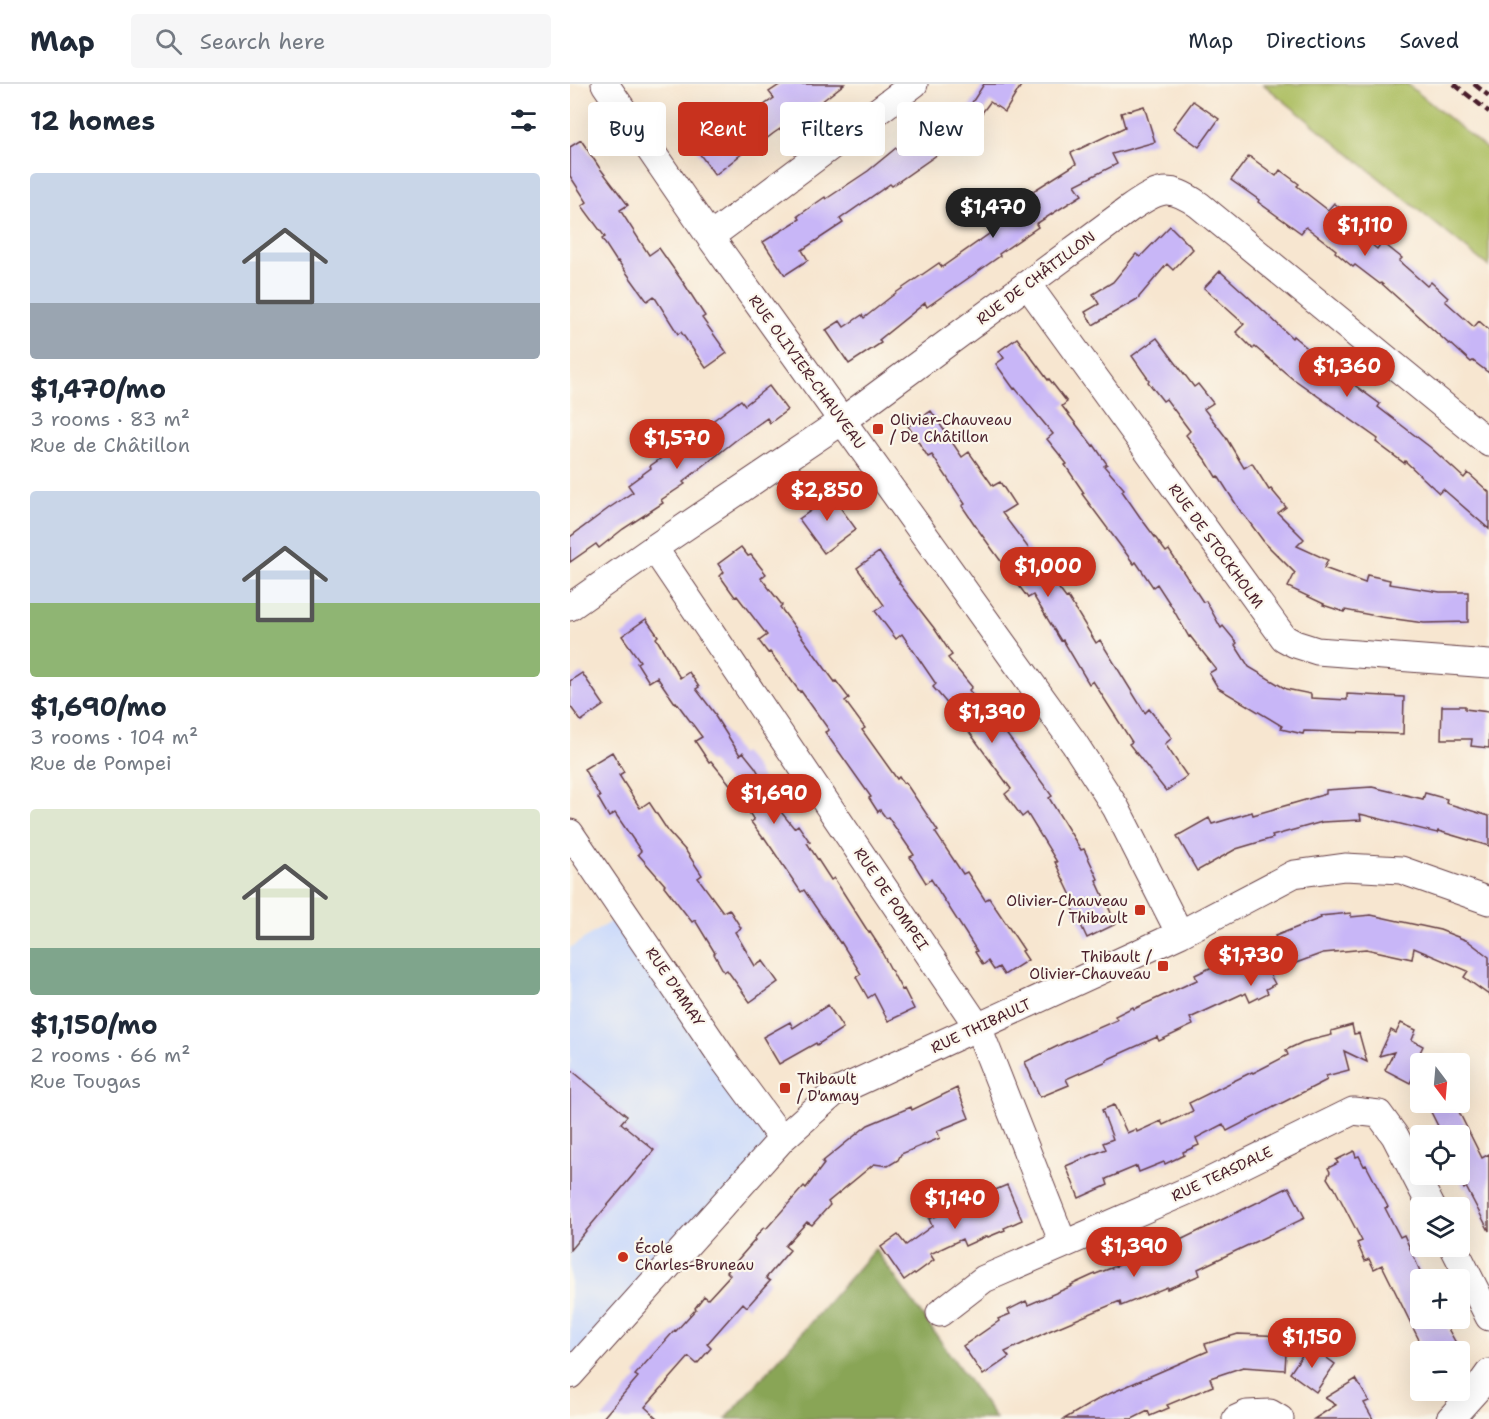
<!DOCTYPE html>
<meta charset="utf-8">
<style>
body{margin:0;font-family:"Shantell Sans",sans-serif;background:#f6f6f7;color:#1f2937;height:100vh;display:flex;flex-direction:column;font-size:22px;white-space:nowrap}
*{box-sizing:border-box;margin:0}
p{font-size:20px;color:#747a83}
.icon{flex:none;width:33px;height:33px;fill:none;stroke:currentColor;stroke-width:2;stroke-linecap:round;stroke-linejoin:round}
.map{position:relative;flex:1;overflow:hidden}
.drawer{display:flex;flex-direction:column;background:#fff;width:570px}
.drawer>*{flex:none}
.hud{position:absolute;left:18px;top:18px;width:570px;height:54px;display:flex;gap:12px}
.needle{width:39px;rotate:164deg}
.fabs{position:absolute;left:840px;top:969px;display:grid;gap:12px}
.fabs a{display:grid;place-items:center;width:60px;height:60px;border-radius:6px;background:#fff;box-shadow:0 6px 24px #0002;font-size:30px}
.price{position:absolute;translate:-50% -51px;padding:0 14px;border-radius:21px;background:#c8321e;color:#fff;font-size:20px;line-height:39px;filter:drop-shadow(0 2px 3px #0008)}
.price::after{content:'';position:absolute;left:50%;top:36px;width:18px;height:14px;margin-left:-9px;background:inherit;clip-path:polygon(0 0,100% 0,50% 100%)}
.price.on{background:#222;color:#fff}
ul{padding:0;list-style:none}
li{display:grid;align-content:center;gap:12px;height:318px;padding:0 30px}
li span{display:grid;place-items:center;height:186px;border-radius:6px;color:#555}
li>.icon{margin-inline-start:auto}
span .icon{width:108px;height:108px;fill:#fffc;stroke-width:1}
li b{font-size:26px}
h2{display:flex;justify-content:space-between;align-items:center;height:72px;padding:0 30px;font-size:26px}
.chip{padding:0 21px;border-radius:6px;background:#fff;box-shadow:0 6px 24px #0002;font-size:21px;line-height:54px}
.chip.on{background:#c8321e;color:#fff}
header{display:flex;align-items:center;gap:36px;box-sizing:border-box;height:84px;padding:0 30px;background:#fff;border-bottom:2px solid #e0e1e3}
header strong{font-size:28px}
nav{display:flex;gap:33px;margin-inline-start:auto;font-size:21px}
.search{width:420px;height:54px;background:#f6f6f7;display:flex;align-items:center;gap:15px;box-sizing:border-box;padding:0 21px;border-radius:6px;color:#747a83;font-size:22px}
main{display:flex;flex:1;min-height:0}
.map>svg:first-child{display:block}
.built{fill:#cddbfa}
.green{fill:#acbe61;stroke:#7b6e46;stroke-width:1.5}
.forest{fill:#89a557;stroke:#6a6241;stroke-width:1.5}
.building{fill:#c8b6f7}
.lines{fill:none;stroke-linecap:round;stroke-linejoin:round}
.minor-casing{stroke:#643d44;stroke-width:29}
.minor{stroke:#fff;stroke-width:27}
.rail{stroke:#4a1f2b;stroke-width:4.5;stroke-dasharray:9 4.5;stroke-linecap:butt}
.poi-dot{fill:#c8321e;stroke:#fbf7ec;stroke-width:2}
.labels{text-anchor:middle;dominant-baseline:central;stroke-width:4.5;stroke-linejoin:round;paint-order:stroke}
.street-label{font-size:15px;fill:#4a1f2b;stroke:#fbf7ec}
.poi-label{font-size:15px;fill:#4a1f2b;stroke:#fbf7ec;text-anchor:start}
</style>
<header>
<strong>Map</strong>
<div class="search"><svg class="icon" aria-label="search" viewBox="0 0 24 24"><circle cx="10" cy="10" r="6"/><path d="M15 15l6 6"/></svg>Search here</div>
<nav><a>Map</a><a>Directions</a><a>Saved</a></nav>
</header>
<main>
<section class="drawer">
<h2>12 homes<svg class="icon" aria-label="filters" viewBox="0 0 24 24"><path d="M4 7h16M4 17h16"/><circle cx="9" cy="7" r="2"/><circle cx="15" cy="17" r="2"/></svg></h2>
<ul>
<li><span style="background:linear-gradient(#c9d6e8 70%,#9aa5b1 0)"><svg class="icon" aria-label="home" viewBox="0 0 24 24"><path d="M3 11l9-7 9 7M6 9v11h12V9"/></svg></span><div><b>$1,470/mo</b><p>3 rooms · 83 m²</p><p>Rue de Châtillon</p></div></li>
<li><span style="background:linear-gradient(#c9d6e8 60%,#8fb573 0)"><svg class="icon" aria-label="home" viewBox="0 0 24 24"><path d="M3 11l9-7 9 7M6 9v11h12V9"/></svg></span><div><b>$1,690/mo</b><p>3 rooms · 104 m²</p><p>Rue de Pompei</p></div></li>
<li><span style="background:linear-gradient(#dfe7d0 75%,#7fa58c 0)"><svg class="icon" aria-label="home" viewBox="0 0 24 24"><path d="M3 11l9-7 9 7M6 9v11h12V9"/></svg></span><div><b>$1,150/mo</b><p>2 rooms · 66 m²</p><p>Rue Tougas</p></div></li>
</ul>
</section>
<div class="map">
<svg width="919" height="1335" viewBox="0 0 919 1335">
<rect width="100%" height="100%" fill="#fbf7ec"/>
<filter id="ink" filterUnits="userSpaceOnUse"><feTurbulence type="fractalNoise" baseFrequency=".0167" numOctaves="2"/><feDisplacementMap in="SourceGraphic" scale="12" xChannelSelector="R" yChannelSelector="G"/><feConvolveMatrix kernelMatrix="1 2 1 2 8 2 1 2 1" color-interpolation-filters="sRGB"/></filter>
<filter id="wash" filterUnits="userSpaceOnUse"><feTurbulence type="fractalNoise" baseFrequency=".008" numOctaves="4" result="noise"/><feDisplacementMap in="SourceGraphic" scale="24" xChannelSelector="R" yChannelSelector="G"/><feGaussianBlur stdDeviation="1.35" result="paint"/><feColorMatrix in="noise" values="0 0 0 0 0 0 0 0 0 0 0 0 0 0 0 0 0 1.4 0 .05"/><feComposite in="paint" operator="in"/></filter>
<g filter="url(#wash)">
<rect width="100%" height="100%" fill="#f7e6d0"/>
<path class="built" d="M55 828 212 1055 0 1291V864Z"/>
<path class="green" d="M693 0H837L919 67V183Z"/>
<path class="forest" d="M305 1165 426 1335H156Z"/>
<g id="blocks">
<path class="building" d="M211 0H274L251 18H250L204 49 179 68 178 65 145 91 126 65 153 45 155 48 204 14 199 8Z
M414 0H452L435 28 420 18 403 41 409 49 389 65 384 59 322 102 320 100 270 135 273 139 232 166 238 176 215 191 193 158 230 135 228 132 255 113 256 115 298 87 326 64 327 65 366 38 387 21 394 31Z
M623 17 649 35 629 63 603 44Z
M574 22 585 58 542 70 547 80 505 101 512 111 466 140 468 143 429 170 430 172 357 223 355 219 309 256 311 259 279 280 256 246 270 237 274 243 292 231 294 234 327 208 369 179 372 183 426 145 420 136 449 116 506 80 501 69 555 43 551 29Z
M11 56 29 83 58 121 50 126 79 171 89 164 115 201 135 232 132 234 157 269 136 284 111 248 108 250 84 212 77 217 48 177 47 178 32 155 35 153 12 122 17 118 0 92V63Z
M679 72 706 92 710 86 729 100 727 102 758 126 764 119 782 134 777 140 807 165 812 158 832 174 829 177 857 202 861 198 878 214 875 217 904 243 909 237 919 246V289L903 277 901 278 880 259 879 260 811 199 810 200 785 181 783 183 765 168 766 166 736 143 731 149 688 118 689 116 661 96Z
M600 142 623 165 603 186 597 180 569 213V214L523 241 515 228 529 220 523 210 543 198 566 170 570 173Z
M650 187 695 228 722 254 723 252 755 279 759 274 779 288 775 294 810 320 808 323 860 363 894 394 898 389 919 408V445L873 405 869 409 835 377 834 379 806 358 808 355 725 296H724L685 263 683 265 666 248 674 240 634 204Z
M447 254 478 296 479 295 497 318 492 322 523 362 524 361 537 380 534 382 554 405 552 407 570 433 596 468 599 466 633 518 636 517 651 544 653 542 667 559 665 561 679 583 716 605 741 610V614L777 616V610L834 613 833 650 734 647 733 650 711 645 712 642 648 604 639 589 646 585 620 552 619 553 600 520 587 500 583 503 566 478 564 480 512 410 514 409 495 381 497 380 477 355 483 350 445 304 444 305 426 280 434 274 429 267Z
M587 254 624 303 628 300 643 319 634 325 655 352 674 384 682 379 699 406 701 405 716 423 708 429 734 455 727 462 758 476 754 484 795 499 797 491 820 496 819 500 870 508H898V538L854 539 811 533 775 526 774 528 753 521 754 520 718 503 725 489 694 458 677 435 671 428 648 392 646 393 637 378 616 351 620 347 596 315 593 317 578 298 579 296 562 272Z
M199 302 217 326 200 339 197 334 166 356 113 398 115 400 91 416 93 419 53 445 29 464 26 460 0 478V453L39 424 63 408 58 401 81 384 80 382 96 371 171 316 175 321Z
M361 327 392 373 399 368 423 402 430 398 445 421 432 429 496 514 498 513 526 559 530 556 575 629 579 625 602 654 595 660 617 692 596 707 559 660 562 658 523 597 519 600 493 556 491 557 463 511 458 514 446 498 409 447 392 422 395 420 362 371 358 373 338 342Z
M256 404 286 445 254 469 229 435 246 423 241 416Z
M171 463 178 472 181 471 196 490 191 494 212 521 210 523 265 598 266 597 279 614 275 617 295 644 292 646 327 695 329 693 333 699 335 698 368 747 365 748 393 790 397 788 415 816 419 814 454 866 452 867 458 876 434 891 429 883 424 886 418 877 413 881 405 868 407 867 361 795 356 799 340 773 344 771 318 733 316 734 310 726 308 728 299 714 301 713 255 648 259 646 231 607 230 608 200 568 198 569 189 557 197 551 167 512 165 513 150 492 154 488 148 480Z
M309 468 330 498 329 499 364 544 382 571 378 574 402 603 399 606 433 650 435 648 482 712 479 714 511 766 514 765 528 795 526 796 546 840 517 854 502 822 505 820 485 778H487L457 729 452 733 435 710 441 705 386 630 363 603 366 600 332 550 326 555 305 527 314 521 287 484Z
M76 535 88 552 86 554 110 594 119 588 129 603 126 605 146 631 145 632 170 671 173 668 185 683 202 711 199 713 224 744 228 741 240 758 237 759 261 796 264 794 299 849 300 848 313 868 312 869 332 906 334 905 344 925 318 937 304 910 298 914 286 893 291 890 271 858 270 859 234 806 231 808 194 753 193 754 181 738 184 736 163 704 141 677 139 678 125 657 132 653 106 618 105 619 87 593 79 598 67 579 70 577 52 552Z
M12 589 34 621 11 637 0 622V597Z
M872 622H895V625L919 628V664L901 662 902 655H871Z
M42 668 54 688 49 691 70 724 79 718 98 747 116 767 132 791 128 794 153 828 159 825 171 844 165 848 185 882 193 877 208 898 180 918 157 886 154 888 144 870 145 869 125 836 122 838 94 802 95 801 68 770 71 767 45 729 39 733 28 714 30 713 14 685Z
M802 703 853 715 855 709 877 715 876 719 919 732V762L868 747 867 749 790 730 791 736 752 738 702 752 703 754 666 765 627 787 607 752 639 734 642 740 682 728 683 731 756 710V706Z
M781 829V833L801 831 870 846 898 857 919 873V911L894 893 898 887 844 864 842 875 796 865 753 869 699 889 705 900 696 905 698 909 680 918 676 909 673 911 672 910 620 934 623 941 589 957 587 953 536 976 537 977 496 995 499 1001 470 1013 455 978 494 959 547 936 545 932 563 923 564 925 627 896 625 891 642 883 644 886 706 854 705 852 751 834 750 832Z
M258 921 273 944 247 961 246 959 209 980 193 953 220 938 223 944Z
M831 939 846 946 842 956 853 962 847 975 851 977 840 999 815 986 824 968 809 972 821 946 826 949Z
M782 941 784 950 789 949 797 978 774 967 779 986 756 992 757 996 657 1047 653 1040 626 1054 629 1061 613 1068 614 1071 595 1080 594 1078 569 1088 567 1082 536 1095 538 1101 509 1114 496 1082 536 1065 533 1059 543 1055 532 1026 544 1021 557 1049 566 1045 567 1048 591 1037 593 1041 623 1027 619 1019 682 988 683 989 718 971 716 966 733 958 762 951 761 947Z
M0 985 57 1032 51 1039 84 1066 0 1166Z
M387 1004 399 1034 367 1047 370 1054 331 1070 328 1076 318 1082 304 1080 258 1118 260 1121 242 1141 237 1138 215 1162 220 1166 196 1194 200 1197 177 1223 173 1219 137 1260 141 1264 127 1280 119 1273 75 1323 88 1335H32L68 1293 65 1291 105 1246 106 1247 126 1225 125 1224 134 1212 138 1215 160 1191 157 1188 185 1156 184 1155 194 1143 196 1145 234 1102 236 1104 254 1080 252 1078 298 1041 341 1023 342 1026Z
M856 1018H884L912 1074 919 1070V1147L896 1103 894 1105 890 1096V1052H873Z
M784 1067 786 1073 789 1072 794 1082 796 1081 818 1123 815 1124 830 1153 834 1151 850 1187V1234H872L891 1268H855L812 1181 804 1185 799 1175 795 1177 787 1159 792 1157 764 1103 762 1102 757 1094 760 1088 758 1084 768 1079 766 1076Z
M437 1101 452 1136 434 1144 435 1146 418 1153 417 1152 395 1162 392 1155 360 1170 364 1176 345 1190 344 1189 334 1196 311 1163 328 1151 336 1161 362 1142 359 1135 367 1132 369 1124 376 1120 385 1123Z
M719 1103 735 1134 628 1185 630 1191 597 1205V1203L551 1222 550 1217 479 1247 435 1268 439 1273 413 1291 393 1262 429 1237 428 1235 440 1230 438 1226 456 1217 458 1221 502 1202 501 1201 523 1191 594 1164Z
M668 1250 717 1252 715 1286 673 1283 640 1294 643 1302 597 1321 599 1324 580 1332 578 1327 562 1335H494L532 1313 638 1267 635 1260Z
M739 1261 765 1280 746 1308 720 1289Z
M786 1295 799 1317 794 1319 803 1335H744L766 1321 755 1314Z"/>
</g>
</g>
<g filter="url(#ink)">
<use href="#blocks" fill-opacity="0" stroke="#643d44" stroke-width="1.5"/>
<g class="lines">
<g class="minor-casing">
<path id="minor" d="M35 0 140 153 504 659 546 724 610 850
M140 153 344 0
M457 200 714 554 725 560 747 567 919 580
M84 464 408 943 493 1159
M0 523 84 464 272 337 559 125C588 105 598 99 629 121L919 359
M0 749 156 979 212 1055
M883 1162 919 1233
M370 1229 414 1195 640 1097 783 1027 809 1030 825 1052 862 1124
M0 1291 212 1055 264 1009 610 850 724 790 775 783 831 786 919 817
M666 1335 677 1330 700 1329 710 1335
M880 1335 909 1303 919 1289"/>
</g>
<use href="#minor" class="minor"/>
<path class="rail" d="M884 0 919 28
M904 0 919 12"/>
</g>
</g>
<g class="poi-dot">
<rect x="302" y="339" width="12" height="12" rx="3"/>
<rect x="564" y="820" width="12" height="12" rx="3"/>
<rect x="587" y="876" width="12" height="12" rx="3"/>
<rect x="209" y="998" width="12" height="12" rx="3"/>
<circle cx="53" cy="1173" r="6"/>
</g>
<g class="labels">
<g class="street-label">
<text transform="translate(466 194) rotate(-37)">RUE DE CHÂTILLON</text>
<text transform="translate(237 288) rotate(54)">RUE OLIVIER-CHAUVEAU</text>
<text transform="translate(646 462) rotate(54)">RUE DE STOCKHOLM</text>
<text transform="translate(321 815) rotate(56)">RUE DE POMPEI</text>
<text transform="translate(105 903) rotate(56)">RUE D'AMAY</text>
<text transform="translate(411 942) rotate(-25)">RUE THIBAULT</text>
<text transform="translate(652 1090) rotate(-25)">RUE TEASDALE</text>
</g>
<g class="poi-label">
<text x="320" y="336">Olivier-Chauveau<tspan x="320" dy="17">/ De Châtillon</tspan></text>
<text x="558" y="817" text-anchor="end">Olivier-Chauveau<tspan x="558" dy="17">/ Thibault</tspan></text>
<text x="581" y="873" text-anchor="end">Thibault /<tspan x="581" dy="17">Olivier-Chauveau</tspan></text>
<text x="227" y="995">Thibault<tspan x="227" dy="17">/ D'amay</tspan></text>
<text x="65" y="1164">École<tspan x="65" dy="17">Charles-Bruneau</tspan></text>
</g>
</g>
</svg>
<div class="fabs">
<a><svg class="needle" viewBox="-14 -14 28 28"><path d="M0-13l5 13h-10z" fill="#e53935"/><path d="M0 13l5-13h-10z" fill="#747a83"/></svg></a>
<a><svg class="icon" aria-label="locate" viewBox="0 0 24 24"><circle cx="12" cy="12" r="6"/><path d="M12 2v4M12 18v4M2 12h4M18 12h4"/></svg></a>
<a><svg class="icon" aria-label="layers" viewBox="0 0 24 24"><path d="M12 4l9 5-9 5-9-5zM3 14l9 5 9-5"/></svg></a>
<a>+</a>
<a>−</a>
</div>
<b class="price on" style="left:423px;top:155px">$1,470</b>
<b class="price" style="left:795px;top:173px">$1,110</b>
<b class="price" style="left:777px;top:314px">$1,360</b>
<b class="price" style="left:107px;top:386px">$1,570</b>
<b class="price" style="left:257px;top:438px">$2,850</b>
<b class="price" style="left:478px;top:514px">$1,000</b>
<b class="price" style="left:422px;top:660px">$1,390</b>
<b class="price" style="left:204px;top:741px">$1,690</b>
<b class="price" style="left:681px;top:903px">$1,730</b>
<b class="price" style="left:385px;top:1146px">$1,140</b>
<b class="price" style="left:564px;top:1194px">$1,390</b>
<b class="price" style="left:742px;top:1285px">$1,150</b>
<div class="hud">
<a class="chip">Buy</a>
<a class="chip on">Rent</a>
<a class="chip">Filters</a>
<a class="chip">New</a>
</div>
</div>
</main>
